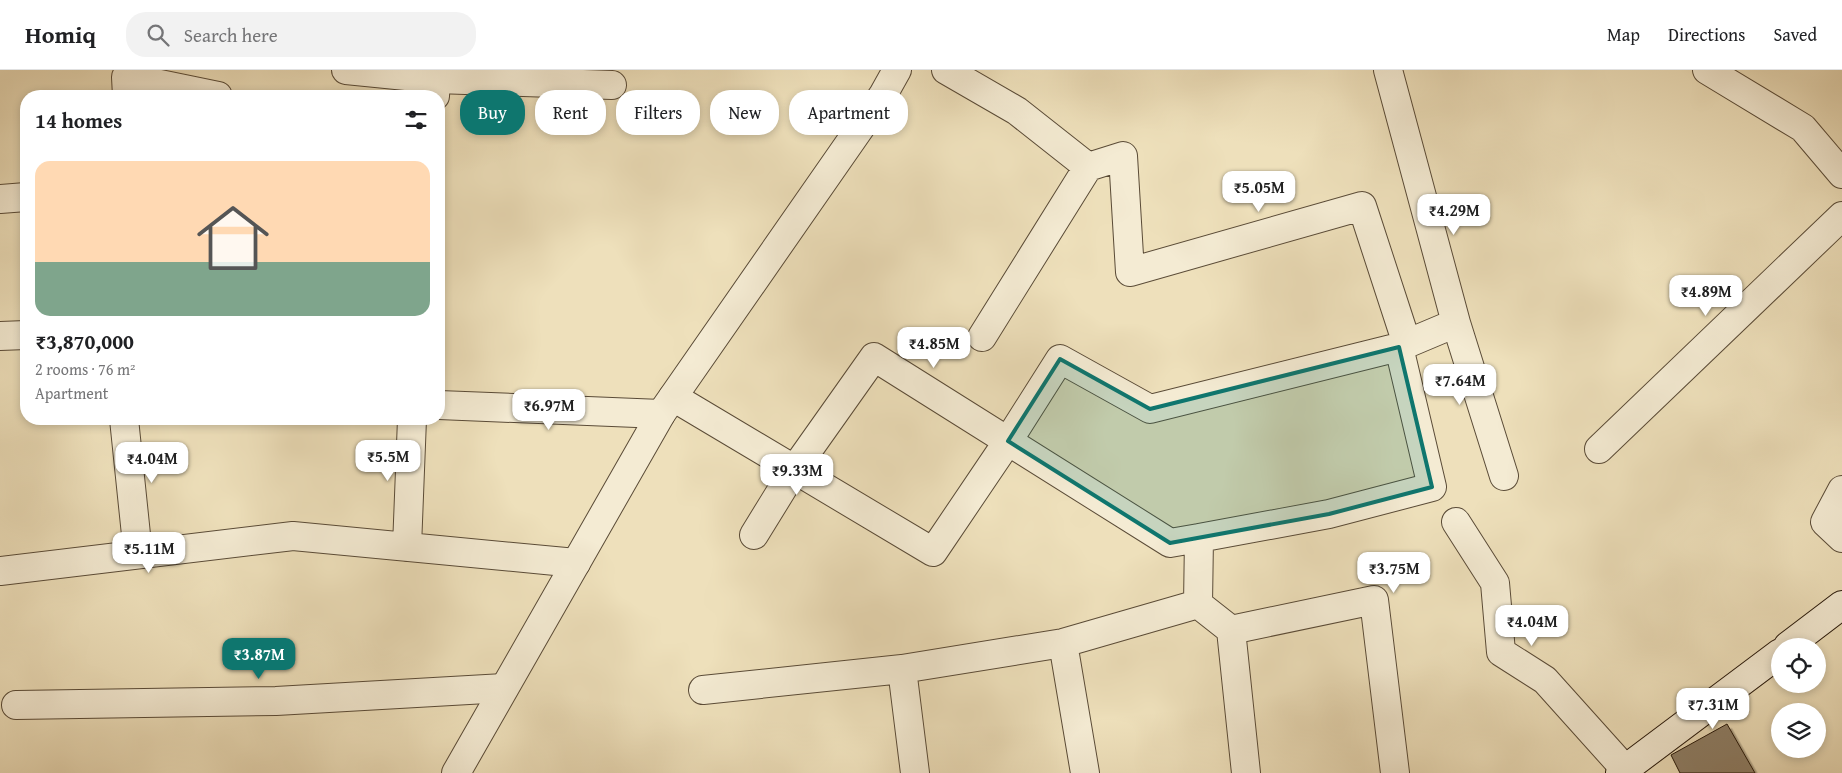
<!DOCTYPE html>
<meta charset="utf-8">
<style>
body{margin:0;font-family:"Gentium Book Plus",serif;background:#f2f2f2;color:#202124;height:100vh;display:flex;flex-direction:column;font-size:19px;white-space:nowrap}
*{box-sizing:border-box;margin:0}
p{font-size:16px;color:#757577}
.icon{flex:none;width:28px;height:28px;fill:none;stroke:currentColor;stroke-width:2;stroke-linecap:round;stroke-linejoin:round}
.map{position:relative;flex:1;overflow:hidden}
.details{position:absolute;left:20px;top:20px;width:425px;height:335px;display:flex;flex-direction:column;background:#fff;border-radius:20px;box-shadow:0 2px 8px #0003}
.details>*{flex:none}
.top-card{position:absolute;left:460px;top:20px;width:475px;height:45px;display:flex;gap:10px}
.controls{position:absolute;left:1771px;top:568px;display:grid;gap:10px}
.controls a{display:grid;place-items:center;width:55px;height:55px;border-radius:50%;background:#fff;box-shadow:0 2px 8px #0003;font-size:25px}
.price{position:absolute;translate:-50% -42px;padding:0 11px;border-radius:10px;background:#fff;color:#222;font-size:16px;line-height:32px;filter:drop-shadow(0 1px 2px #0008)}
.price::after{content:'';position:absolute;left:50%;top:30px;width:15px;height:11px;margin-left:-8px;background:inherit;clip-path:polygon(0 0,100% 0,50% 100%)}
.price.current{background:#0f766e;color:#fff}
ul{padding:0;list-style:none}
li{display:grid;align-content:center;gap:10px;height:265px;padding:0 15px}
li span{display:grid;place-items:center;height:155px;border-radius:15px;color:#555}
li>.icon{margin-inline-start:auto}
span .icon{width:90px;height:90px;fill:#fffc;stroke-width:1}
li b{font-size:21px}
h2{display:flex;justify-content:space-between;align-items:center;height:60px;padding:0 15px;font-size:21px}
.pill{padding:0 18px;border-radius:20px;background:#fff;box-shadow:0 2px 8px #0003;font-size:18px;line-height:45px}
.pill.current{background:#0f766e;color:#fff}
header{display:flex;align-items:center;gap:30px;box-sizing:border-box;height:70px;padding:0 25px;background:#fff;border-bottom:1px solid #e0e0e0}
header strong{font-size:24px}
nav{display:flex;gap:28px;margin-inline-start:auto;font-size:18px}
.search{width:350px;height:45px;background:#f2f2f2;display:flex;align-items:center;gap:12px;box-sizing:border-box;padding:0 18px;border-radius:20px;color:#757577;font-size:19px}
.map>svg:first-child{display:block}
.building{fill:#8f8067;stroke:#28190b;filter:url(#shadow)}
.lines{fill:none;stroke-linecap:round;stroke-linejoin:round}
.minor-casing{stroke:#5a4b37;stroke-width:30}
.tertiary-casing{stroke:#5a4b37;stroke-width:30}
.secondary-casing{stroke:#28190b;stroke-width:30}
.minor{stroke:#f4ebd3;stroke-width:28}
.tertiary{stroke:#f4ebd3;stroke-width:28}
.secondary{stroke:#f4ebd3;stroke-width:28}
.marked{fill:#0f766e;fill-opacity:0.2;stroke:#0f766e;stroke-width:4;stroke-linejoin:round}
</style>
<header>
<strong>Homiq</strong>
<div class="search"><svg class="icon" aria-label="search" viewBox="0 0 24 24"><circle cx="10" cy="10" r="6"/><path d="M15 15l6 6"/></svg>Search here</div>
<nav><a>Map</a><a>Directions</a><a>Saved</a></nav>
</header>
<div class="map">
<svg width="1842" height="703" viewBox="0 0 1842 703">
<defs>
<filter id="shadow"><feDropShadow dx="4.5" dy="4.5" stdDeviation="0" flood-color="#0004"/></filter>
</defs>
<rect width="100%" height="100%" fill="#eee0bb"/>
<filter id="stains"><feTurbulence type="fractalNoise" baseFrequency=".004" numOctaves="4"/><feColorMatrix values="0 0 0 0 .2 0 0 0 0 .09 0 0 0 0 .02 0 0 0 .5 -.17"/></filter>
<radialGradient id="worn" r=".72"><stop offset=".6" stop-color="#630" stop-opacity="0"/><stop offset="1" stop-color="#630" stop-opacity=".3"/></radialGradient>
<path class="building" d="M1727 654 1755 703H1680L1671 685Z"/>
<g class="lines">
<g class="minor-casing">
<path id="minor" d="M346 0 436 9 435 26
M436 0V9L612 15
M946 0 1017 41 1088 97 982 267
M1388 0 1456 253 1399 277
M1707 0 1803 58 1842 104
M127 26 126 7 218 26
M1088 97 1123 86 1130 202 1362 136 1407 274
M0 129 26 127
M1456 253 1504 406
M0 266 26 265
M673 327 933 482 1008 371 1060 289 1150 339 1399 277 1432 417 1329 444 1199 468 1198 534 1231 560 1246 703
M439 335 661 344
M124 349 138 484
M1599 379 1842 146
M1842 420 1825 452 1842 468
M1456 452 1495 513 1501 582 1545 610 1625 699
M754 465 794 400 874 287 1170 473 1199 468
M407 477 412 349
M0 501 293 466 576 493
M1231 560 1374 530 1395 703
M1063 573 1085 703
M703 620 902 599
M16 635 276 631 504 618
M915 703 902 599 1063 573 1198 534"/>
</g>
<g class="tertiary-casing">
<path id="tertiary" d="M456 703 661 344 883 25 897 0"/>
</g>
<g class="secondary-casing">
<path id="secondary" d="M1788 576 1842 535
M1620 703 1780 583"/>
</g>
<use href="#minor" class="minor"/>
<use href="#tertiary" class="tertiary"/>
<use href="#secondary" class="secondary"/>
</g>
<path class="marked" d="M1399 277 1432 417 1329 444 1170 473 1008 371 1060 289 1150 339Z"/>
<rect width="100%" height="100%" filter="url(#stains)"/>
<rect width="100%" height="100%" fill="url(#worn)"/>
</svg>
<div class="controls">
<a><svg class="icon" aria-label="locate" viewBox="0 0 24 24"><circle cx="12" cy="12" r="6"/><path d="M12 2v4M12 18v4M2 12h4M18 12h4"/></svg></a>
<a><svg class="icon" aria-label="layers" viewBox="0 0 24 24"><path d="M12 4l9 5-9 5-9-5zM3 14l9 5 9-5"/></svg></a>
</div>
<b class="price" style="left:1259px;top:143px">₹5.05M</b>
<b class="price" style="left:1454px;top:166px">₹4.29M</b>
<b class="price" style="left:1706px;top:247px">₹4.89M</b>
<b class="price" style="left:934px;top:299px">₹4.85M</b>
<b class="price" style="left:1460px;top:336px">₹7.64M</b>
<b class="price" style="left:549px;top:361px">₹6.97M</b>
<b class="price" style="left:388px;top:412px">₹5.5M</b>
<b class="price" style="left:152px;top:414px">₹4.04M</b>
<b class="price" style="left:797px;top:426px">₹9.33M</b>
<b class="price" style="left:149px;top:504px">₹5.11M</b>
<b class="price" style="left:1394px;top:524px">₹3.75M</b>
<b class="price" style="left:1532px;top:577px">₹4.04M</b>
<b class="price current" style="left:259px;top:610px">₹3.87M</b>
<b class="price" style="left:1713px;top:660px">₹7.31M</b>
<div class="top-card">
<a class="pill current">Buy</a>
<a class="pill">Rent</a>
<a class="pill">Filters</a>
<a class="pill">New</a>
<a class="pill">Apartment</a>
</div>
<section class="details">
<h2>14 homes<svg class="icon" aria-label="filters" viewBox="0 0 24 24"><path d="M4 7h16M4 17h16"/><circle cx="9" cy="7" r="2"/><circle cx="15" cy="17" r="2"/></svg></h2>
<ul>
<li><span style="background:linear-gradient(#ffd9b3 65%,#7fa58c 0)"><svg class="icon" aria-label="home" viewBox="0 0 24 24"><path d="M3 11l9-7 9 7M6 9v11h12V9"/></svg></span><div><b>₹3,870,000</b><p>2 rooms · 76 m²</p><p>Apartment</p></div></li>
</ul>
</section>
</div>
